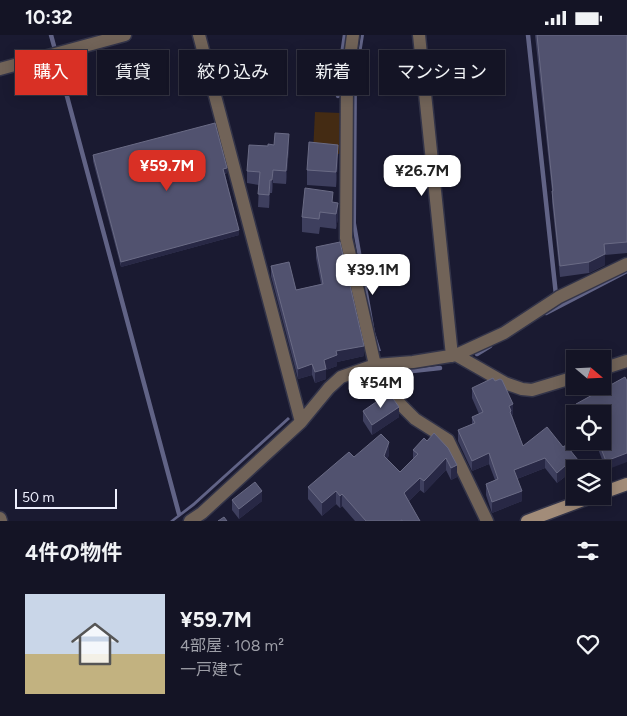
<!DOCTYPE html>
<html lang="ja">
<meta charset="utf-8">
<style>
body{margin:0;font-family:Figtree,"Noto Sans JP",sans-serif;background:#212132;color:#f1f3f6;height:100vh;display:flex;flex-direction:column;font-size:19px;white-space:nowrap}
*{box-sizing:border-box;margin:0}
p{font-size:16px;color:#9d9ea7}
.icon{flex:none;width:28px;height:28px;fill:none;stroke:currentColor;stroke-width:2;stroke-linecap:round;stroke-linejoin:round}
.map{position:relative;height:486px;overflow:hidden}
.side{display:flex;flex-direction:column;background:#141425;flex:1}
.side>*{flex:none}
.guide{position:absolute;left:15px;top:15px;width:598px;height:45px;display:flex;gap:10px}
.needle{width:32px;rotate:109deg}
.tools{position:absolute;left:566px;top:315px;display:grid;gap:10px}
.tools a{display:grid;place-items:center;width:45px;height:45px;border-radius:0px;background:#141425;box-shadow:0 2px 12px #0003,0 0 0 1px #333342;font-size:25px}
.scale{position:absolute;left:15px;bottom:12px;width:102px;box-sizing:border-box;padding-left:5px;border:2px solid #eeeffd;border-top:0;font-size:14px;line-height:18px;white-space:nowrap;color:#eeeffd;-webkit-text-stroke:4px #1a1a31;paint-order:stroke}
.price{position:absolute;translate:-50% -42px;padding:0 11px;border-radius:10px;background:#fff;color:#222;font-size:16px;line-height:32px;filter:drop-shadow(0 1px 2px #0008)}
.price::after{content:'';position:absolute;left:50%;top:30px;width:15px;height:11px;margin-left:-8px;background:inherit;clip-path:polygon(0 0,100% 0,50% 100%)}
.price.on{background:#d93025;color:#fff}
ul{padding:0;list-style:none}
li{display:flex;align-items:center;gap:15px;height:125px;padding:0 25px}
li+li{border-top:1px solid #333342}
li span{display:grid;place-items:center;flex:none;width:140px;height:100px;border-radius:0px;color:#555}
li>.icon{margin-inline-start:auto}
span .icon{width:60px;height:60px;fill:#fffc;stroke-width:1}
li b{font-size:21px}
h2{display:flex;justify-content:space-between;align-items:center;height:60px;padding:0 25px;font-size:21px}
.pill{padding:0 18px;border-radius:0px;background:#141425;box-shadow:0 2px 12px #0003,0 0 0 1px #333342;font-size:18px;line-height:45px}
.pill.on{background:#d93025;color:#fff}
.status{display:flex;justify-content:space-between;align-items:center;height:35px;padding:0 25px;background:#141425;direction:ltr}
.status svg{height:14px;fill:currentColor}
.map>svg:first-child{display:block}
.green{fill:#442b13}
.water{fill:#616386}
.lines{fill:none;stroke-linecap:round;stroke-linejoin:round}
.stream{stroke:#616386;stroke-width:4.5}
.street-casing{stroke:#333449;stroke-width:15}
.secondary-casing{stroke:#333449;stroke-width:15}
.street{stroke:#716358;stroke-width:12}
.secondary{stroke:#a28c79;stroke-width:12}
.wall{fill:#3e3f5e}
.shaded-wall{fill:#282845}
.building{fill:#51526f;stroke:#6a6b85}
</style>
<div class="status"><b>10:32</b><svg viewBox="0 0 49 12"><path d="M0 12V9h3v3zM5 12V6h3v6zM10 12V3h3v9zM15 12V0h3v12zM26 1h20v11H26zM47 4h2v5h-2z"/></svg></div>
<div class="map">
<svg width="627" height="486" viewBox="0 0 627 486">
<rect width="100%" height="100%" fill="#1a1a31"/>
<path class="green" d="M315 77 341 78 342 119 313 118Z"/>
<path class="water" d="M361 0H364L357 45 356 188 375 297 381 316H379L372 299 352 190 354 45Z
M288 382 290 384 194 471 174 486H170L193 468Z"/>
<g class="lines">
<path class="stream" d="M51 0 54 11
M528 0 556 260
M57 24 179 479
M338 61 339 40 345 0
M546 278 625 237
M477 319 490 311
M394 338 440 333
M569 408 575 405"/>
<g class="street-casing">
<path id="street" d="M199 0 301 387
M353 0 347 45 346 203 375 330 392 360 404 373 415 384 448 405 487 486
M419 0 452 321
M0 34 125 0
M456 320 504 298 559 262 627 229
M602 334 627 326
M0 483 1 486
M190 486 202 478 301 387 329 353 341 342 375 330 413 327 456 320 505 348 522 354 532 355 575 342"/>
</g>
<g class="secondary-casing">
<path id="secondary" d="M602 458 627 449
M527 486 594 461"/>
</g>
<use href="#street" class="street"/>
<use href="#secondary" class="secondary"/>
</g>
<path class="wall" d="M535 0H627V218L605 220V230L589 238 560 242 552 167V156Z
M268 111 289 112 286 149 273 148 272 158H270L269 173 258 172 259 150 247 148V136Z
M93 120 227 138 225 139 239 200 121 232 93 126Z
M338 125 336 152 307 150V135Z
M333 167 338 183 336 194 320 192 319 199 302 197V182Z
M316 212 364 321 337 327V331L326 335V344L315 348 312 340 298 344 271 241V231L296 255 321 249 316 223Z
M625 342 606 435 595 406H602V379H576V369Z
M472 353 513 380H512L523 411 563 412 582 434H575V447L572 449 566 441 557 448 545 433 517 444 522 466 492 478 486 460V449L495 445 489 429 472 436 458 406V395L472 389V382L479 379 472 363Z
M363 376 399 382 372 400 363 386Z
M434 398 457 442 451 445 446 435 424 458 420 455 409 466 420 486H355L342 471 340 473 336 469 322 481 308 464V452L354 422 389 420 387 424 400 437 413 424V415L427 406Z
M232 465 262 466 239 484 232 475Z"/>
<path class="shaded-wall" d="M289 99V112L286 149V136Z
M338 110V125L336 152V137Z
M227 133V138L223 139V134Z
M273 135V148L272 158V145Z
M270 145V158L269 173V160Z
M338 168V183L336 194V179Z
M239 195V200L121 232V227Z
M605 219V230L589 238V227Z
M364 311V321L337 327V331L326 335V344L315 348V337L324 325 336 316Z
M312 329V340L298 344V334Z
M513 369V380H511V387L509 371Z
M399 372V382L372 400V390Z
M389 407V420L384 433V421Z
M489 418V429L472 436V426Z
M627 418V427L606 435V426Z
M446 423V435L424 458V446Z
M545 423V433L514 445V435Z
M457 430V442L451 445V433Z
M566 430V441L557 448V438Z
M575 436V447L572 449V438Z
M420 443V455L404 471V458Z
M262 456V466L239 484V474Z
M336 456V469L322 481V468Z
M522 456V466L492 478V467Z
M342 459V471L340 473V461Z"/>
<path class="building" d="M537 0H627V207L604 209 605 219 589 227 560 231 552 156H553Z
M215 88 227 133 223 134 239 195 121 227 93 120Z
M275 98 289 99 286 136 273 135 272 145H270L269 160 258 159 260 137 247 136 249 110 268 111V109L274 110Z
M309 107 338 110 336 137 307 135Z
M305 153 333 157 332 167 338 168 336 179 320 177 319 184 302 182Z
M340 207 364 311 336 316 337 320 324 325 326 334 315 337 312 329 298 334 271 231 289 227 296 255 323 249 316 212Z
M625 342 627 346V418L606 426 598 406H602V379H581L576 369Z
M493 343 495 346 500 344 502 345 513 369 509 371 511 376 510 377 523 411 547 392 563 412 566 410 582 430 578 434H575V436L572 438 566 430 557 438 545 423 514 435 522 456 492 467 486 449 498 444 489 418 472 426 458 395 475 388 472 382 483 377 472 353Z
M389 358 399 372 372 390 363 376Z
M434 398 448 413 457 430 451 433 446 423 424 446 420 443 404 458 420 486H402V485L400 486H366L342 459 340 461 336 456 322 468 308 452 349 417 354 422 381 399 389 407 384 421 400 437 418 419 413 415 424 403 427 406Z
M255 447 262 456 239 474 232 465Z
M224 482 227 486H218Z"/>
</svg>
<div class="tools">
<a><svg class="needle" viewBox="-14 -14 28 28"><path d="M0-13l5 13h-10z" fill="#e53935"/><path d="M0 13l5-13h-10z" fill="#9d9ea7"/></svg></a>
<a><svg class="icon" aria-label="locate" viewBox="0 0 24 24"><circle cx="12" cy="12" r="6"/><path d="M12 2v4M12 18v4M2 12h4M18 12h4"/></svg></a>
<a><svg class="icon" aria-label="layers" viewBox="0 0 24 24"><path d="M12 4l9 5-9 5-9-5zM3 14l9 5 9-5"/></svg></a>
</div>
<div class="scale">50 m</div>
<b class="price on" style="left:167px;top:157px">¥59.7M</b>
<b class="price" style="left:422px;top:162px">¥26.7M</b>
<b class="price" style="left:373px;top:261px">¥39.1M</b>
<b class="price" style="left:381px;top:374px">¥54M</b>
<div class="guide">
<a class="pill on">購入</a>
<a class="pill">賃貸</a>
<a class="pill">絞り込み</a>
<a class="pill">新着</a>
<a class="pill">マンション</a>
</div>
</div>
<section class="side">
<h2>4件の物件<svg class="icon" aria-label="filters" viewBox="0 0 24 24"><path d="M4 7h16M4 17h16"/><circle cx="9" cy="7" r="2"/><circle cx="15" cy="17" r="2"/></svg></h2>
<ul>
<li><span style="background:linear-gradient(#c9d6e8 60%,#c2b280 0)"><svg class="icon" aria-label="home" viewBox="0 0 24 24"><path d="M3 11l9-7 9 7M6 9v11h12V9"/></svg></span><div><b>¥59.7M</b><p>4部屋 · 108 m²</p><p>一戸建て</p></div><svg class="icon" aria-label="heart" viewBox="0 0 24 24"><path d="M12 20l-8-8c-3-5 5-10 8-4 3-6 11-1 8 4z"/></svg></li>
</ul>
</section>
